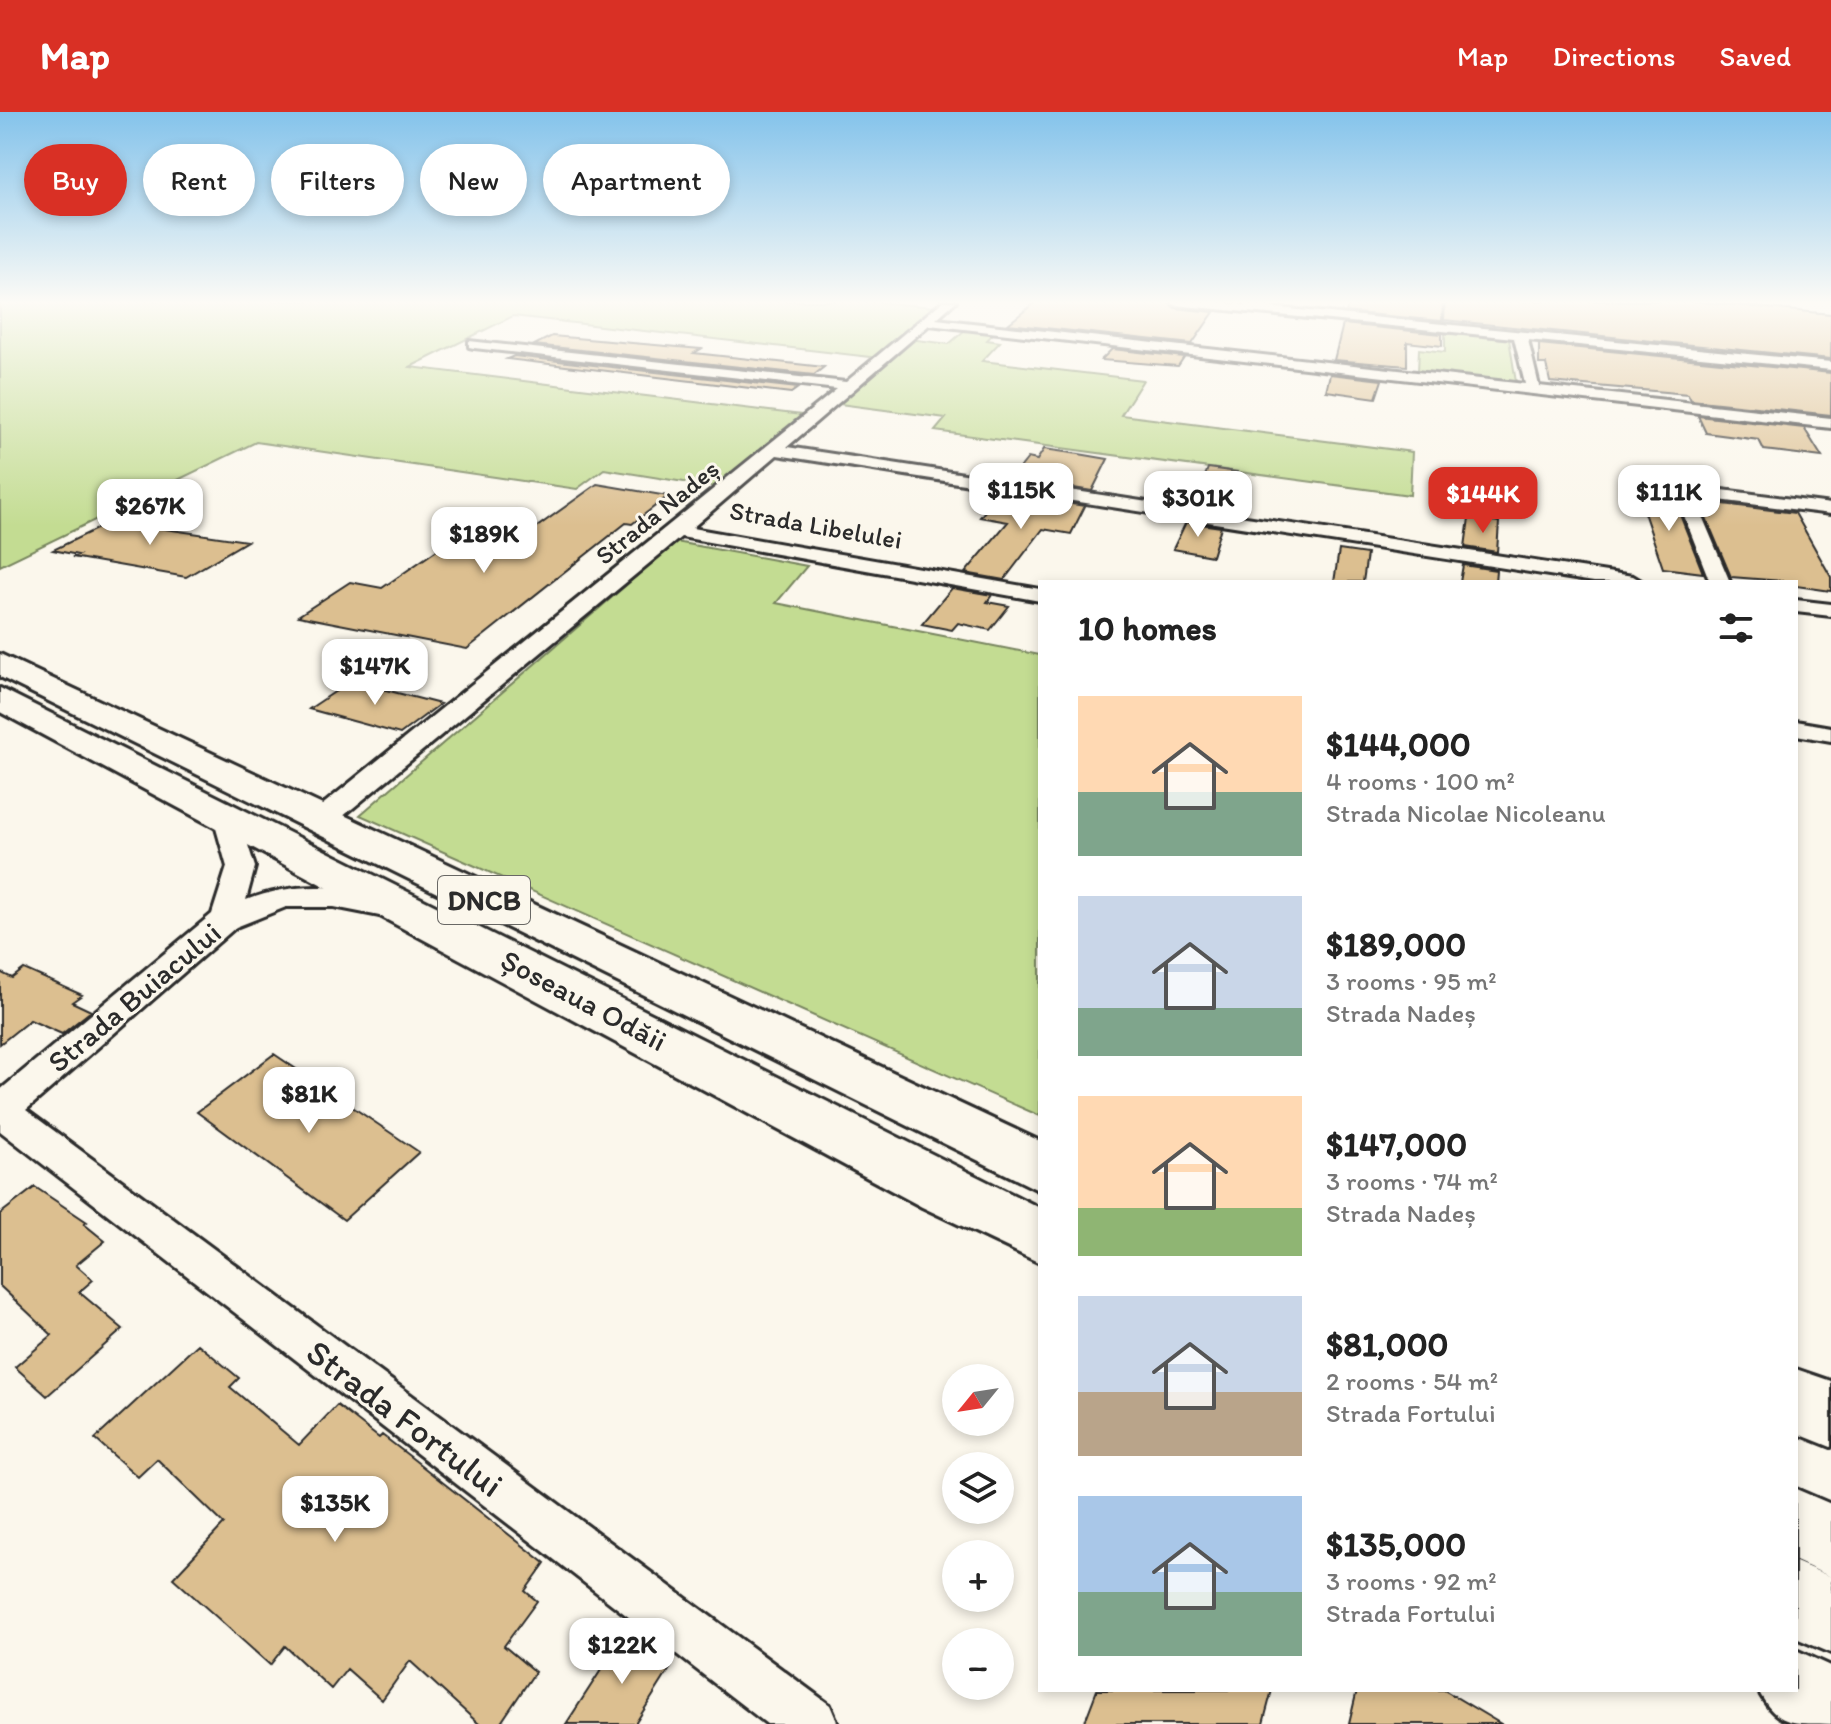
<!DOCTYPE html>
<meta charset="utf-8">
<style>
body{margin:0;font-family:Itim,sans-serif;background:#f2f2f2;color:#222;height:100vh;display:flex;flex-direction:column;font-size:30px;white-space:nowrap}
*{box-sizing:border-box;margin:0}
p{font-size:26px;color:#767676}
.icon{flex:none;width:44px;height:44px;fill:none;stroke:currentColor;stroke-width:2;stroke-linecap:round;stroke-linejoin:round}
.map{position:relative;flex:1;overflow:hidden}
.details{position:absolute;left:1038px;top:468px;width:760px;height:1112px;display:flex;flex-direction:column;background:#fff;border-radius:0px;box-shadow:0 4px 12px #0003}
.details>*{flex:none}
.hud{position:absolute;left:24px;top:32px;width:760px;height:72px;display:flex;gap:16px}
.needle{width:52px;rotate:240deg}
.fabs{position:absolute;left:942px;top:1252px;display:grid;gap:16px}
.fabs a{display:grid;place-items:center;width:72px;height:72px;border-radius:50%;background:#fff;box-shadow:0 4px 12px #0003;font-size:40px}
.price{position:absolute;translate:-50% -68px;padding:0 18px;border-radius:16px;background:#fff;color:#222;font-size:26px;line-height:52px;filter:drop-shadow(0 2px 4px #0008)}
.price::after{content:'';position:absolute;left:50%;top:48px;width:24px;height:18px;margin-left:-12px;background:inherit;clip-path:polygon(0 0,100% 0,50% 100%)}
.price.selected{background:#d93025;color:#fff}
ul{padding:0;list-style:none}
li{display:flex;align-items:center;gap:24px;height:200px;padding:0 40px}
li span{display:grid;place-items:center;flex:none;width:224px;height:160px;border-radius:0px;color:#555}
li>.icon{margin-inline-start:auto}
span .icon{width:96px;height:96px;fill:#fffc;stroke-width:1}
li b{font-size:34px}
h2{display:flex;justify-content:space-between;align-items:center;height:96px;padding:0 40px;font-size:34px}
.chip{padding:0 28px;border-radius:36px;background:#fff;box-shadow:0 4px 12px #0003;font-size:28px;line-height:72px}
.chip.selected{background:#d93025;color:#fff}
header{display:flex;align-items:center;gap:48px;box-sizing:border-box;height:112px;padding:0 40px;background:#d93025;color:#fff}
header strong{font-size:38px}
nav{display:flex;gap:44px;margin-inline-start:auto;font-size:28px}
.map>svg:first-child{display:block}
.green{fill:#c3dc92;stroke:#77845e;stroke-width:2}
.building{fill:#dcbf90;stroke:#2b2b2b;stroke-width:2}
.lines{fill:none;stroke-linecap:round;stroke-linejoin:round}
.street-casing{stroke:#2b2b2b;stroke-width:6}
.primary-casing{stroke:#2b2b2b;stroke-width:6}
.street{fill:#fbf7ec;fill-rule:evenodd}
.primary{fill:#fbf7ec;fill-rule:evenodd}
.labels{text-anchor:middle;dominant-baseline:central;stroke-width:6;stroke-linejoin:round;paint-order:stroke}
.far-street-label{font-size:26px;fill:#2b2b2b;stroke:#fbf7ec}
.shield{fill:#fbf7ec;stroke:#696865;stroke-width:2}
.shield-label{font-size:28px;font-weight:bold;fill:#2b2b2b}
.street-label{font-size:30px;fill:#2b2b2b;stroke:#fbf7ec}
.near-street-label{font-size:36px;fill:#2b2b2b;stroke:#fbf7ec}
</style>
<header>
<strong>Map</strong>
<nav><a>Map</a><a>Directions</a><a>Saved</a></nav>
</header>
<div class="map">
<svg width="1831" height="1612" viewBox="0 0 1831 1612">
<rect width="100%" height="100%" fill="#fbf7ec"/>
<filter id="ink" filterUnits="userSpaceOnUse"><feTurbulence type="fractalNoise" baseFrequency=".0125" numOctaves="2"/><feDisplacementMap in="SourceGraphic" scale="16" xChannelSelector="R" yChannelSelector="G"/><feConvolveMatrix kernelMatrix="1 2 1 2 8 2 1 2 1" color-interpolation-filters="sRGB"/></filter>
<g filter="url(#ink)">
<path class="green" d="M0 189H863L937 195 879 246 513 204 410 255 810 304 727 377 604 357 577 377 256 330 0 454Z
M965 218 994 221 987 228 1000 230 982 249 1143 268 1121 303 1412 340 1410 383 935 319 946 306 832 291 909 227 949 232Z
M1445 221 1509 227 1516 270 1418 260 1419 237 1445 240Z
M676 430 807 454 776 491 1040 543V1004L360 703Z"/>
<path class="building" d="M1037 189H1166L1175 196 1214 200 1192 232 1008 212Z
M1349 189H1443L1442 209 1346 200Z
M1445 189H1691L1831 202V247L1444 208Z
M1343 212 1442 222V234L1407 230V254L1334 248Z
M552 224 701 237 694 241 824 255 814 263 534 233Z
M1539 232 1831 261V303L1691 288 1688 282 1550 270 1546 252H1539Z
M1112 237 1184 245 1178 254 1101 248Z
M514 244 798 276 791 281 507 247Z
M1330 262 1382 268 1376 286 1326 279Z
M1698 304 1804 316 1822 345 1764 338 1759 328 1706 321Z
M1044 337 1079 342 1108 347 1092 379 1012 366 1028 346 1037 348Z
M1208 356 1237 360 1225 399 1194 394Z
M597 372 668 384 632 412 626 411 467 537 298 504 350 470 382 476 447 431 502 440Z
M1637 380 1673 385 1703 461 1663 456Z
M1000 381 1085 394 1071 422 1043 417 1004 468 965 461 1008 410 980 405Z
M1699 389 1795 401 1831 465V479L1796 474V470L1731 465Z
M121 405 165 412 158 416 247 429 186 465 72 445 78 443 53 438Z
M1469 406 1499 410 1497 440 1465 435Z
M1186 410 1221 415 1212 444 1173 437Z
M1339 438 1367 442 1363 470H1334Z
M1463 453 1496 458 1495 470H1460Z
M952 476 992 483 987 490 1009 494 990 518 958 511 952 518 922 512Z
M351 569 440 592 400 622 309 597Z
M24 857 82 883 72 890 91 899 62 922 30 908 0 932V860L12 866Z
M274 942 419 1040 344 1108 197 1000Z
M35 1075 87 1110 84 1112 105 1129 76 1153 93 1168 79 1180 123 1217 47 1284 15 1255 52 1223 0 1174V1102Z
M198 1232 239 1266 230 1275 299 1333 337 1293 379 1326 382 1323 408 1343 545 1451 525 1479 537 1489 504 1534 535 1560 500 1612H479L410 1549 382 1588 347 1557 331 1577 285 1534 270 1553 173 1466 224 1412 157 1347 138 1365 95 1327Z
M627 1518 671 1555 635 1612H566Z
M1097 1578H1272L1263 1612H1084Z
M1357 1578H1444L1501 1612H1349Z"/>
<g class="lines">
<g class="street-casing">
<path id="street" d="M943 189H956L936 207 1525 272 1514 226 1175 193 1169 189H1207L1831 250V258L1528 228 1539 274 1831 306V316L929 213 787 335 1633 464 1643 470H1594L777 343 692 416 1040 477V489L681 425 330 715H310L306 709 310 703 837 277 474 236 469 235V229L846 270Z
M1683 373 1831 392V402L1694 385 1730 470H1710L1674 378Z
M1796 488 1831 492V504L1796 500Z
M1796 609 1831 615V629L1796 623Z
M225 693 235 696 238 702 255 755 246 788C298 768 347 773 401 789L405 796 401 803 390 806 334 795H286L236 815 26 998 830 1593 838 1612H767L0 1019V978L212 802 227 755 212 702 215 696Z"/>
</g>
<g class="primary-casing">
<path id="primary" d="M0 542 1040 1029V1079L0 565Z
M0 576 1040 1096V1151L922 1095 0 600Z
M1796 1257 1831 1269V1335L1796 1321Z
M1796 1377 1831 1392V1465L1796 1449Z
M1796 1450 1831 1465V1541L1796 1526Z
M1796 1538 1831 1554V1612C1788 1612 1776 1612 1758 1578H1796Z"/>
</g>
<use href="#street" class="street"/>
<use href="#primary" class="primary"/>
</g>
</g>
<linearGradient id="sky" x2="0" y2="1"><stop stop-color="#84c3eb"/><stop offset="0.46" stop-color="#fdfbf6"/><stop offset="1" stop-color="#fdfbf6" stop-opacity="0"/></linearGradient>
<rect width="1831" height="414" fill="url(#sky)"/>
<g class="labels">
<g class="far-street-label">
<text transform="translate(657 400) rotate(-39)">Strada Nadeș</text>
<text transform="translate(816 413) rotate(10)">Strada Libelulei</text>
</g>
<rect class="shield" x="438" y="764" width="92" height="48" rx="6"/>
<g class="shield-label">
<text x="484" y="788">DNCB</text>
</g>
<g class="street-label">
<text transform="translate(134 885) rotate(-40)">Strada Buiacului</text>
<text transform="translate(584 888) rotate(28)">Șoseaua Odăii</text>
</g>
<g class="near-street-label">
<text transform="translate(405 1306) rotate(37)">Strada Fortului</text>
</g>
</g>
</svg>
<div class="fabs">
<a><svg class="needle" viewBox="-14 -14 28 28"><path d="M0-13l5 13h-10z" fill="#e53935"/><path d="M0 13l5-13h-10z" fill="#767676"/></svg></a>
<a><svg class="icon" aria-label="layers" viewBox="0 0 24 24"><path d="M12 4l9 5-9 5-9-5zM3 14l9 5 9-5"/></svg></a>
<a>+</a>
<a>−</a>
</div>
<b class="price" style="left:1021px;top:419px">$115K</b>
<b class="price" style="left:1669px;top:421px">$111K</b>
<b class="price selected" style="left:1483px;top:423px">$144K</b>
<b class="price" style="left:1198px;top:427px">$301K</b>
<b class="price" style="left:150px;top:435px">$267K</b>
<b class="price" style="left:484px;top:463px">$189K</b>
<b class="price" style="left:375px;top:595px">$147K</b>
<b class="price" style="left:309px;top:1023px">$81K</b>
<b class="price" style="left:335px;top:1432px">$135K</b>
<b class="price" style="left:622px;top:1574px">$122K</b>
<div class="hud">
<a class="chip selected">Buy</a>
<a class="chip">Rent</a>
<a class="chip">Filters</a>
<a class="chip">New</a>
<a class="chip">Apartment</a>
</div>
<section class="details">
<h2>10 homes<svg class="icon" aria-label="filters" viewBox="0 0 24 24"><path d="M4 7h16M4 17h16"/><circle cx="9" cy="7" r="2"/><circle cx="15" cy="17" r="2"/></svg></h2>
<ul>
<li><span style="background:linear-gradient(#ffd9b3 60%,#7fa58c 0)"><svg class="icon" aria-label="home" viewBox="0 0 24 24"><path d="M3 11l9-7 9 7M6 9v11h12V9"/></svg></span><div><b>$144,000</b><p>4 rooms · 100 m²</p><p>Strada Nicolae Nicoleanu</p></div></li>
<li><span style="background:linear-gradient(#c9d6e8 70%,#7fa58c 0)"><svg class="icon" aria-label="home" viewBox="0 0 24 24"><path d="M3 11l9-7 9 7M6 9v11h12V9"/></svg></span><div><b>$189,000</b><p>3 rooms · 95 m²</p><p>Strada Nadeș</p></div></li>
<li><span style="background:linear-gradient(#ffd9b3 70%,#8fb573 0)"><svg class="icon" aria-label="home" viewBox="0 0 24 24"><path d="M3 11l9-7 9 7M6 9v11h12V9"/></svg></span><div><b>$147,000</b><p>3 rooms · 74 m²</p><p>Strada Nadeș</p></div></li>
<li><span style="background:linear-gradient(#c9d6e8 60%,#b9a48a 0)"><svg class="icon" aria-label="home" viewBox="0 0 24 24"><path d="M3 11l9-7 9 7M6 9v11h12V9"/></svg></span><div><b>$81,000</b><p>2 rooms · 54 m²</p><p>Strada Fortului</p></div></li>
<li><span style="background:linear-gradient(#a9c7e8 60%,#7fa58c 0)"><svg class="icon" aria-label="home" viewBox="0 0 24 24"><path d="M3 11l9-7 9 7M6 9v11h12V9"/></svg></span><div><b>$135,000</b><p>3 rooms · 92 m²</p><p>Strada Fortului</p></div></li>
</ul>
</section>
</div>
